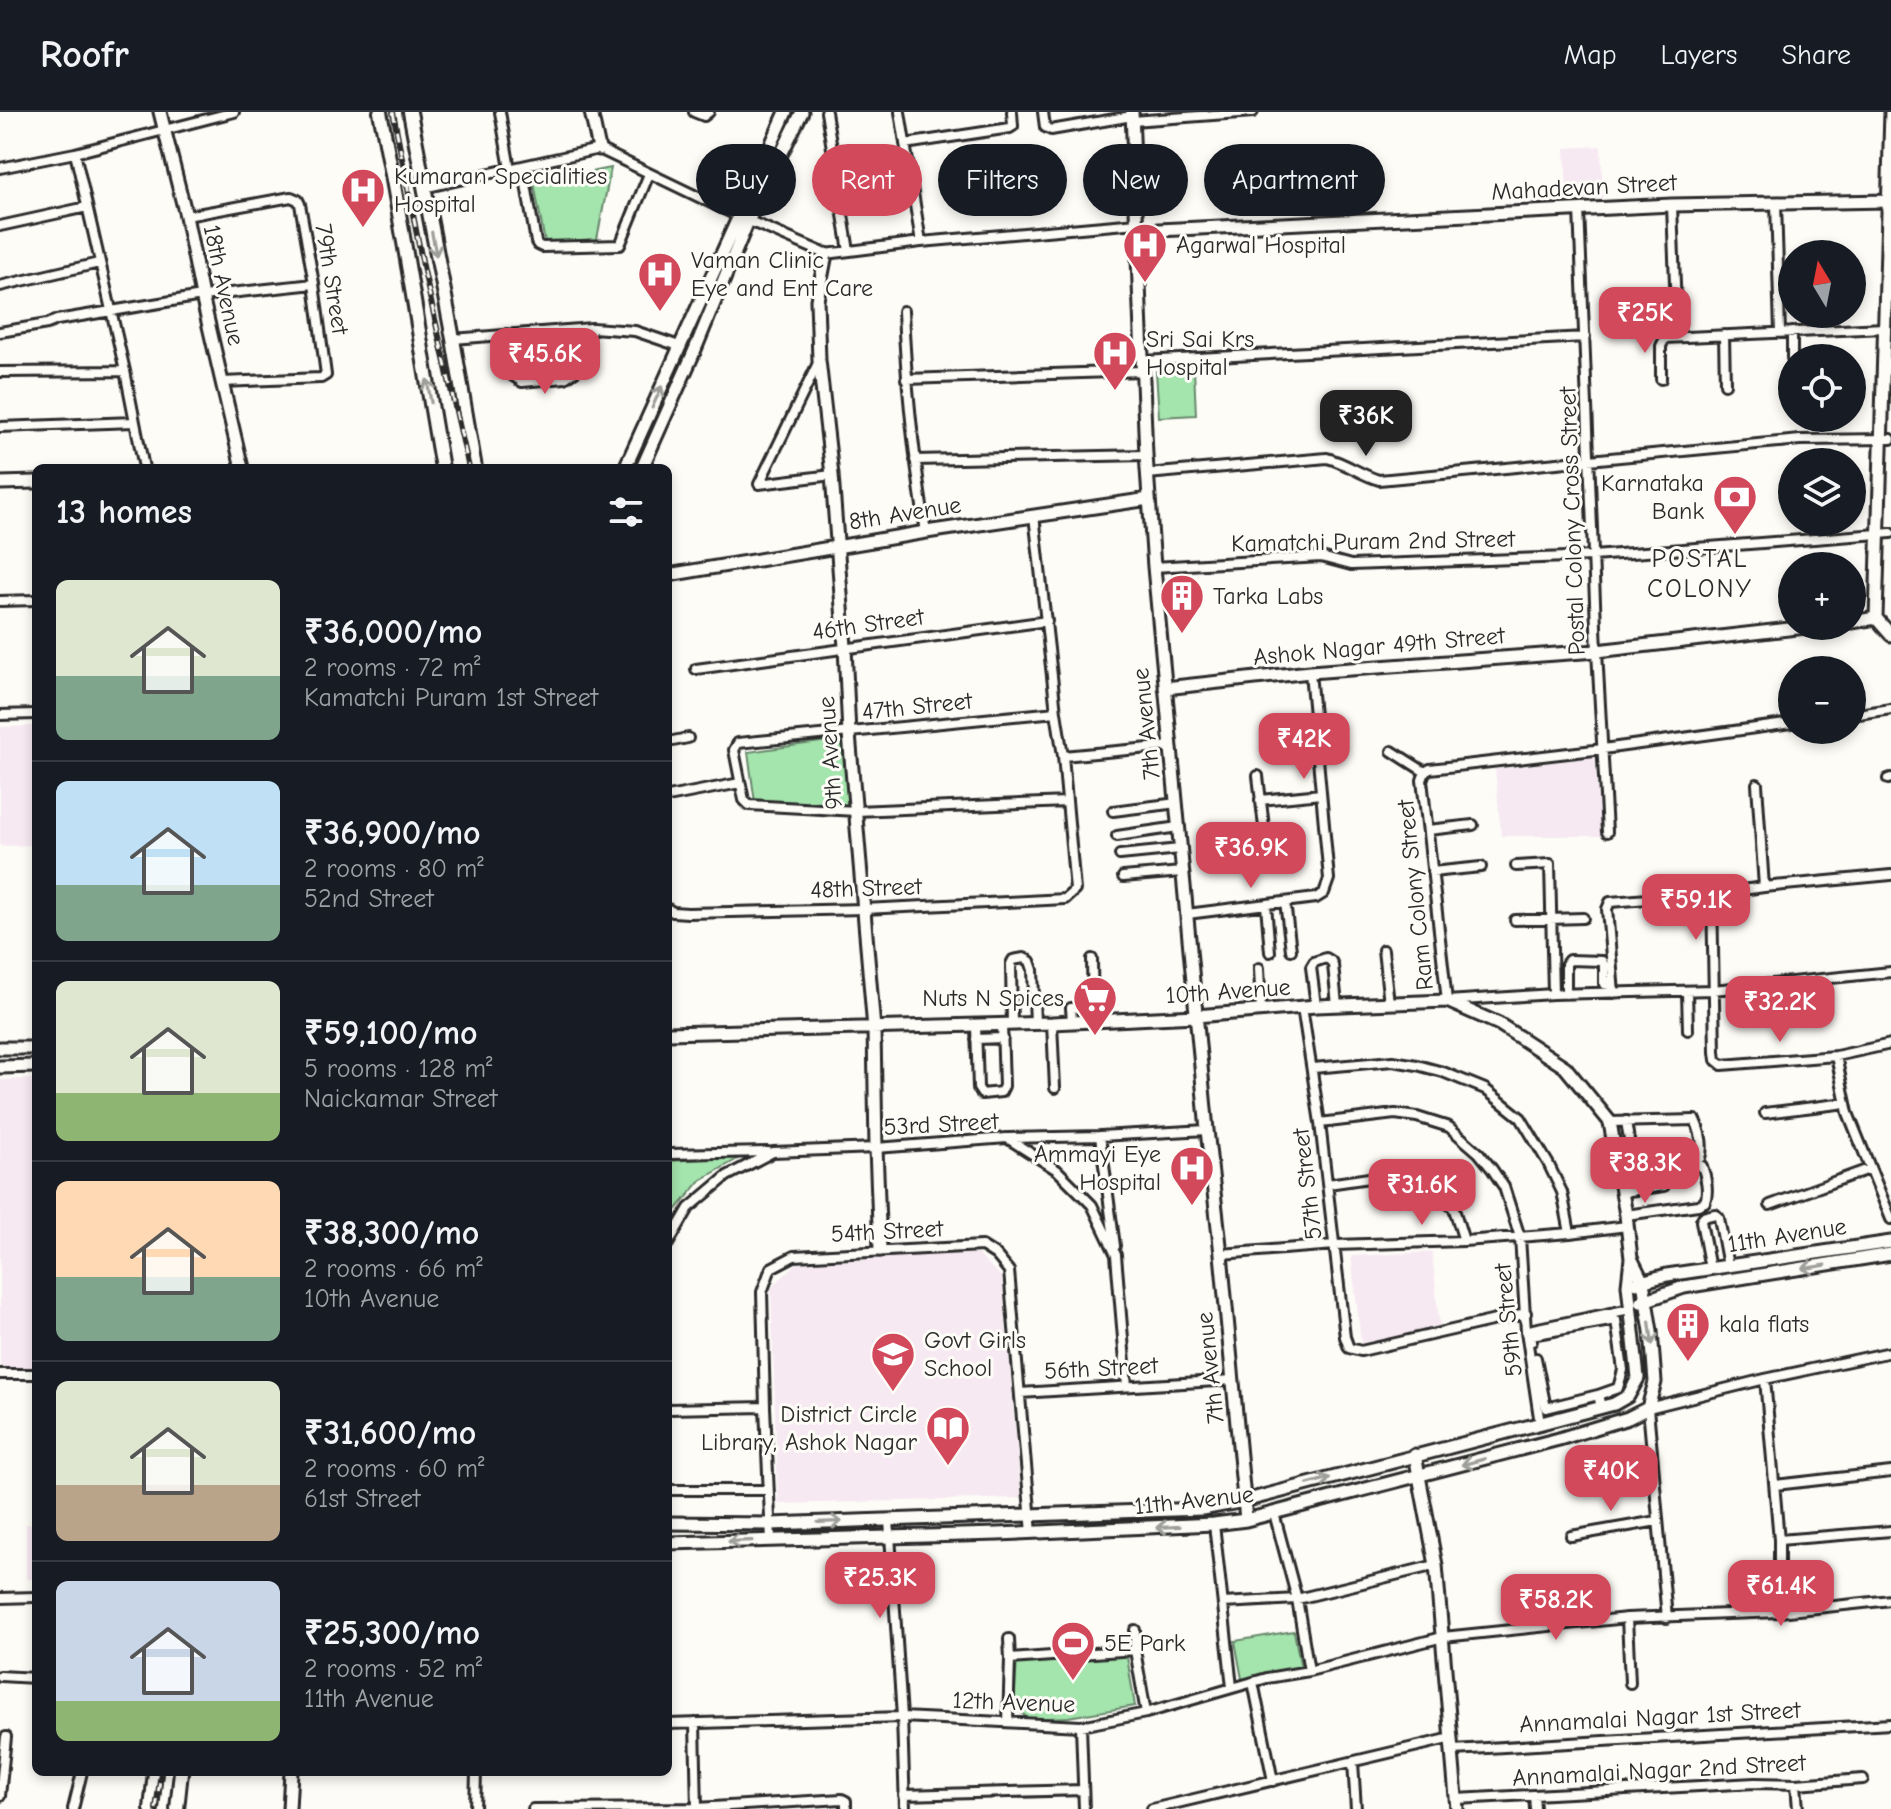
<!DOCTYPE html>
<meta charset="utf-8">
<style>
body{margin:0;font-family:"Comic Neue",sans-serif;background:#242831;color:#f1f3f6;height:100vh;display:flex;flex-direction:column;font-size:30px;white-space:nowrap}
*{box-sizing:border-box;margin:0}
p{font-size:26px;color:#9ea1a6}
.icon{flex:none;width:44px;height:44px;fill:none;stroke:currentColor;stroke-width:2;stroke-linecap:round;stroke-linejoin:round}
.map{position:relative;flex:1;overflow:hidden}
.details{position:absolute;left:32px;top:352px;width:640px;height:1312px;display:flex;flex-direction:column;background:#171b24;border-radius:12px;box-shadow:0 4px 12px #0003}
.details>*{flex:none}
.guide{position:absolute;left:696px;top:32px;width:760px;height:72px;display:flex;gap:16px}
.needle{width:52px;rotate:350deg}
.fabs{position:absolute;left:1778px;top:128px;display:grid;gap:16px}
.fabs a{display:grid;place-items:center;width:88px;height:88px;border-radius:50%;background:#171b24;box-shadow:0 4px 12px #0003;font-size:40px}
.price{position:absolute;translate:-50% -68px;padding:0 18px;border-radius:16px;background:#d1495b;color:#fff;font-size:26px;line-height:52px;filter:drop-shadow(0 2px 4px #0008)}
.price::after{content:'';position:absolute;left:50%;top:48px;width:24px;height:18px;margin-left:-12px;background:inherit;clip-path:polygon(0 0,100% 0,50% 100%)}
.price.active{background:#222;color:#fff}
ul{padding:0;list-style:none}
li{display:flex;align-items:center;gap:24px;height:200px;padding:0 24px}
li+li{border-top:2px solid #363941}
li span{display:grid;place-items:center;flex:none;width:224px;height:160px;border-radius:12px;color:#555}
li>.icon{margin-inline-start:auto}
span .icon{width:96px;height:96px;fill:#fffc;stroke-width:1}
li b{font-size:34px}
h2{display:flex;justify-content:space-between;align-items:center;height:96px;padding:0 24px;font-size:34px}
.pill{padding:0 28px;border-radius:36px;background:#171b24;box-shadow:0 4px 12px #0003;font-size:28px;line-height:72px}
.pill.active{background:#d1495b;color:#fff}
header{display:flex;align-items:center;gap:48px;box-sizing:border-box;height:112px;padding:0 40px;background:#171b24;border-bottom:2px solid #363941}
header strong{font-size:38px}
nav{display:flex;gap:44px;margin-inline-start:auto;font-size:28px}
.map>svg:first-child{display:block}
.built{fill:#f7e9f2}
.green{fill:#a4e4ad;stroke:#68886c;stroke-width:2}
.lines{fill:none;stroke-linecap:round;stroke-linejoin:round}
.street-casing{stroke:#2b2b2b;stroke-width:14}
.secondary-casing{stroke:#2b2b2b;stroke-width:17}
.primary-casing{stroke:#2b2b2b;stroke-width:18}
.street{stroke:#fdfcf7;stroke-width:8}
.secondary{stroke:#fdfcf7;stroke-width:11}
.primary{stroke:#fdfcf7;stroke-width:12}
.rail-casing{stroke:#2b2b2b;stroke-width:6}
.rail{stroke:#fdfcf7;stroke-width:3;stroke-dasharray:9;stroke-linecap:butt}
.oneway{stroke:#9e9e9b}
.labels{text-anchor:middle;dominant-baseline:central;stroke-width:6;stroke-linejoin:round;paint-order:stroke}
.poi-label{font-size:24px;fill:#2b2b2b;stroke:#fdfcf7;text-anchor:start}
.street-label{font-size:24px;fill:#2b2b2b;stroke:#fdfcf7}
.neighbourhood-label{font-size:26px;letter-spacing:2px;fill:#2b2b2b;stroke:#fdfcf7}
</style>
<header>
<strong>Roofr</strong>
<nav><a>Map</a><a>Layers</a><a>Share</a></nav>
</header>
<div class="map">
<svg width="1891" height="1697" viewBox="0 0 1891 1697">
<rect width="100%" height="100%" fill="#fdfcf7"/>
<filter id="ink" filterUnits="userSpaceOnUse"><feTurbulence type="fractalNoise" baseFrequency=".0125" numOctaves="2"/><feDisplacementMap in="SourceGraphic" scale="16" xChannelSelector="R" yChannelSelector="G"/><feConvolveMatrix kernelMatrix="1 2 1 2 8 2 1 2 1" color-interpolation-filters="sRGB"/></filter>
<g filter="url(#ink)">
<path class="built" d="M1601 34 1603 86 1567 88 1565 36Z
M36 614V733L0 734V615Z
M1595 645 1601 724H1501L1495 657Z
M36 967V1257H0V968Z
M1432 1140 1440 1217 1367 1235 1361 1230 1351 1144Z
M976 1141 1002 1165 1021 1386 778 1392 771 1176 797 1151Z
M26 1412H36V1467H26Z"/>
<path class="green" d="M611 56 597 127 545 131 534 71Z
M1194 257 1196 303 1159 305 1156 259Z
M850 626 854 695 756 698 748 640Z
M741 1045 701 1068 668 1108V1049Z
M1294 1519 1301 1557 1242 1567 1235 1529Z
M1126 1539 1135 1594 1068 1605 1029 1607 1014 1595 1017 1547Z"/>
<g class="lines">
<g class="street-casing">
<path id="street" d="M500 0 510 57
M694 0 704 4 709 0
M826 0 849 139
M900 0 921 130
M1043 0 1045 15 1051 18 1132 4
M1133 9 1253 0
M905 32 1010 16 1013 14 1012 0
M75 41 125 259 144 356
M523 55 536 130 538 133 542 135 620 133 649 62
M0 56 75 41 234 0
M423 76 599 37 738 104 826 142 921 130 1137 111
M1776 91 1780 220
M1672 93 1677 225
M1579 97 1597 539 1607 720
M186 104 291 85 298 88 300 92 314 172 326 263 321 266 222 270
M0 114 87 95
M0 174 99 151
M903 199C906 273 914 346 926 420
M0 220 47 212 57 208 202 184 314 172
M1792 220V246
M507 222 513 264 522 270 565 266 577 258 592 216
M1724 223 1725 272
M453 227 592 216 635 219 679 234
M819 249 759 372 832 363
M1143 249 1585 225
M0 260 125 259
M906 267 1142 259
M1661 267V234L1665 226 1885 216
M0 315 134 310
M915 348 1146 343
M1147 362 1327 346C1346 351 1361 363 1379 368L1800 328 1891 327
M1154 455 1321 445 1351 453 1593 444 1891 421
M0 489 36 488
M696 557 1047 509
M1056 600 738 631 734 638 744 688 749 693 856 699 1067 690
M0 603 36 602
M1852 603 1891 597
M1792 611 1603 637 1430 657 1425 660 1422 668 1447 889 1553 882 1713 878 1891 860
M668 630 688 626
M1392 639 1425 660
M1063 644 1171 634
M1258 664 1266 732
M1888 667 1891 666
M1757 672 1764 775
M668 685 740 671
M1260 688 1321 682
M1113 699 1177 691
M1428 718 1473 713
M1117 724 1178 715
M1120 743 1180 737
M1516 754 1550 752 1553 882
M1432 760 1481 755
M1123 765 1182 760
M1712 782 1715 940 1716 948 1722 953 1836 944 1891 932
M1285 790 1291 838
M1266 793 1270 840
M668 797 673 800 688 801 864 797 1065 787 1075 778 1063 644 1056 600 1034 403
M1187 802 1316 786 1324 781 1329 767 1310 560
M1515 808 1583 806
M1383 838 1389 891
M1092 847 1093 909
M1259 856 1261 898
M1687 879 1688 918
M1614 881 1607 797 1610 790 1712 782 1764 775 1891 763
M1566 882V852L1569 848 1602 849 1604 853V872L1613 873
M1316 894 1311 855 1314 850 1326 846 1331 849 1333 853 1337 893
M1302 895 1320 1011 1345 1225 1349 1236 1361 1239 1526 1201
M1072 910 1071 896 1093 895
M1052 911 1055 976
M1012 913 1011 852 1013 848 1024 846 1030 849 1033 858 1035 912
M976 914 978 976 982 982 1001 980 1004 974 1002 913
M976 927 1003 926
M1836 944 1848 1001 1891 1107
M1313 956 1393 949 1417 953 1443 960 1485 977 1521 1006 1548 1051 1562 1080 1570 1121
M1765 1001 1846 991
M1626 1009 1633 1054
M1610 1010 1695 1008C1700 1019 1704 1034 1700 1046L1618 1056
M1320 1011 1395 1002 1417 1005 1449 1015 1479 1041 1492 1057 1504 1075 1520 1125 1526 1219 1540 1312
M1100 1024 1207 1018
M1009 1026 1100 1024 1115 1134
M668 1042 768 1040
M1328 1072 1376 1065 1404 1063 1436 1079 1454 1097 1464 1129
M1622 1080 1664 1074
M1770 1093 1869 1057
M1626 1103 1698 1093 1705 1090C1709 1080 1706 1064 1702 1054L1693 1053 1670 1057
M668 1132 689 1096 727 1064 773 1040 876 1036 1007 1026 1057 1058 1092 1093 1116 1143 1127 1274
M1221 1142 1335 1133 1464 1129 1570 1121 1627 1114
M1710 1157 1701 1109 1703 1105 1715 1102 1719 1106 1728 1154
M1533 1217 1630 1197
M1532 1229 1531 1223 1616 1208 1623 1258 1618 1276 1598 1283 1601 1295
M1536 1246 1546 1296 1598 1283
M0 1262H36
M1765 1267 1779 1428V1500
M1020 1281 1233 1268
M668 1297 765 1295
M1775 1373 1891 1360
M668 1378H768
M1274 1401 1297 1487 1309 1559
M889 1408 902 1605 905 1697
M1214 1412 1232 1575
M1571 1424 1657 1409
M771 1428 765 1295 762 1180 771 1156 794 1144 982 1134 996 1143 1009 1159 1032 1421
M1779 1428 1891 1419
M0 1486 36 1485
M1223 1491 1297 1487 1436 1453
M1627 1506 1630 1571
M1667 1506 1648 1296 1765 1267 1891 1240
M1135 1518V1538
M1009 1527 1010 1547
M0 1564 36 1566
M1253 1570 1273 1669
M1008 1610 1010 1547 1135 1538 1146 1601
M695 1611 697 1697
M668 1612 902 1605 1081 1614 1146 1601 1267 1566 1309 1559 1443 1525 1627 1506 1779 1500 1891 1488
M1081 1614 1084 1697
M1453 1638 1891 1612
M1353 1650 1356 1697
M1796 1672 1798 1697
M904 1683 1083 1678
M1534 1683 1535 1697
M0 1684 6 1625
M1457 1687 1755 1671 1796 1672 1863 1667
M73 1697 82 1660
M475 1697 476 1660
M533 1697 697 1696 842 1687 846 1689V1697
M1152 1697 1452 1626"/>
</g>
<g class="secondary-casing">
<path id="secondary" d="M160 0 186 104 202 184 242 356
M591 0 599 37
M1132 0 1146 343 1154 455 1207 1018 1221 1142 1246 1408
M1138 119 1672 93 1888 89
M826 142 817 188 819 248 832 363 845 535 849 622 874 917 876 1036 880 1138
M625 356 786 0
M642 356 694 240 748 109 802 0
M0 371 36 370
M668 463 926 420 1149 387
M1876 506 1891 0
M1876 506 1891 523
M1852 510 1876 506
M1165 576 1310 560 1597 539 1815 514
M668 921 1052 911 1196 904 1316 894 1447 889 1499 912 1565 955 1610 1010 1626 1103 1631 1146 1628 1173 1638 1266 1628 1284 1614 1292 1244 1389 1202 1397 770 1412 668 1411
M0 936H36
M0 955 36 954
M1637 1171 1667 1163 1891 1130
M1641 1190 1684 1175 1891 1142
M1415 1343 1436 1453 1457 1697
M668 1431 998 1422 1214 1412 1246 1408 1559 1327 1628 1306 1648 1296 1655 1270 1651 1219 1643 1170 1631 1146
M289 1697 291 1660"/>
</g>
<g class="primary-casing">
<path id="primary" d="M380 0C404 118 421 237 442 356
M410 0 453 227 475 356
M151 1697 155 1660
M177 1697 181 1660"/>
</g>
<use href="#street" class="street"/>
<use href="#secondary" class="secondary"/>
<use href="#primary" class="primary"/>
<g class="rail-casing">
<path id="rail" d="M393 0 424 159 469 356
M156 1697 161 1660"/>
</g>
<use href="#rail" class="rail"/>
</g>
<defs><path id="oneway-shaft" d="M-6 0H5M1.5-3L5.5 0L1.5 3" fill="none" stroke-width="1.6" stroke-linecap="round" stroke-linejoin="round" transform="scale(2)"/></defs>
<g class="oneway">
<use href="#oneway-shaft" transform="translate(434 132) rotate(79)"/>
<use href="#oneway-shaft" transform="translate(429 279) rotate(-100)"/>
<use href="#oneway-shaft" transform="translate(657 285) rotate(-66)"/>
<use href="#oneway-shaft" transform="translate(1814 1155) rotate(171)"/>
<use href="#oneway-shaft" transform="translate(1651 1221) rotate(83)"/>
<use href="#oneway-shaft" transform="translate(1473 1350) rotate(165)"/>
<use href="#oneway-shaft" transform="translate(1319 1369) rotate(-15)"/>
<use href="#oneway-shaft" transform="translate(830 1410) rotate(-2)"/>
<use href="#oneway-shaft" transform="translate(1168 1415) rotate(177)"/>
<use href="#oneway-shaft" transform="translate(740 1429) rotate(178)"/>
</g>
</g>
<defs>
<g id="hospital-pin" transform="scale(2.3)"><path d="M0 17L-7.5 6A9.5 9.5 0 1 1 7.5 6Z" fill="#d1495b" stroke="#fdfcf7"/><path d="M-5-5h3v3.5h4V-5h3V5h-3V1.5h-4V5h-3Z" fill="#fff"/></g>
<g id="bank-pin" transform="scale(2.3)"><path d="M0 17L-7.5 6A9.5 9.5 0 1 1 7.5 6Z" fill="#d1495b" stroke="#fdfcf7"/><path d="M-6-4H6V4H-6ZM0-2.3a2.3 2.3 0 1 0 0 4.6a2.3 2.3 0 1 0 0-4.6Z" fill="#fff"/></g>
<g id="building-pin" transform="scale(2.3)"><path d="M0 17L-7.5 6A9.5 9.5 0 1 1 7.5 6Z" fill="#d1495b" stroke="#fdfcf7"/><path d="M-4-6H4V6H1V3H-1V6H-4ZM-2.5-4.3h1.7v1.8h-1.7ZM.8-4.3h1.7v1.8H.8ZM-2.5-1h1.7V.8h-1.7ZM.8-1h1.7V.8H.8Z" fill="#fff"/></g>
<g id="supermarket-pin" transform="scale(2.3)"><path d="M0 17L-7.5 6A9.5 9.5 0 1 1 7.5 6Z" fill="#d1495b" stroke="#fdfcf7"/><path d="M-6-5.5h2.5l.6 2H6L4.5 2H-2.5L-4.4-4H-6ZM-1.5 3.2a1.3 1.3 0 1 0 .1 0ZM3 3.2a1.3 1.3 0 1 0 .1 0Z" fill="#fff"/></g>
<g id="school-pin" transform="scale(2.3)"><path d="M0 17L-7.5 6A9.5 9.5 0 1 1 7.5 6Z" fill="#d1495b" stroke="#fdfcf7"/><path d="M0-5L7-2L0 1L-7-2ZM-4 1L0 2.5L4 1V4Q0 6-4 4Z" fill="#fff"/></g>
<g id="library-pin" transform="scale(2.3)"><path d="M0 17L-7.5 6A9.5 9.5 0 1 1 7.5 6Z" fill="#d1495b" stroke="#fdfcf7"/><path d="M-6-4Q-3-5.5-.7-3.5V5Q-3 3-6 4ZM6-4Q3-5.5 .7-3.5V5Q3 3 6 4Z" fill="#fff"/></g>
<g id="stadium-pin" transform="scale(2.3)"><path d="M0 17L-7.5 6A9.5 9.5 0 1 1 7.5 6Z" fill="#d1495b" stroke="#fdfcf7"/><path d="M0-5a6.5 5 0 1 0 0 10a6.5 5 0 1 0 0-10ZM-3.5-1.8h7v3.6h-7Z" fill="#fff"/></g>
</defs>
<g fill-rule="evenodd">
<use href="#hospital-pin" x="363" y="78"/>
<use href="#hospital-pin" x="1145" y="133"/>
<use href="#hospital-pin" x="660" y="162"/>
<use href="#hospital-pin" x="1115" y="241"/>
<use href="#bank-pin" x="1735" y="385"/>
<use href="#building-pin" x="1182" y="484"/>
<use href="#supermarket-pin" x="1095" y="886"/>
<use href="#hospital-pin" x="1192" y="1056"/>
<use href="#building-pin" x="1688" y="1212"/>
<use href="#school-pin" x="893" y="1242"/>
<use href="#library-pin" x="948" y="1316"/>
<use href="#stadium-pin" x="1073" y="1531"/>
</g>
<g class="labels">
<g class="poi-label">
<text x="394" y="64">Kumaran Specialities<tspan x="394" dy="28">Hospital</tspan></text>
<text x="1176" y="133">Agarwal Hospital</text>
<text x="691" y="148">Vaman Clinic<tspan x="691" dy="28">Eye and Ent Care</tspan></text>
<text x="1146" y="227">Sri Sai Krs<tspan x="1146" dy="28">Hospital</tspan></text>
<text x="1704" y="371" text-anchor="end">Karnataka<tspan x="1704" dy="28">Bank</tspan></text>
<text x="1213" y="484">Tarka Labs</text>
<text x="1064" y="886" text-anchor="end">Nuts N Spices</text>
<text x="1161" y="1042" text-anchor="end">Ammayi Eye<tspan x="1161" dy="28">Hospital</tspan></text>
<text x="1719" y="1212">kala flats</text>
<text x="924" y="1228">Govt Girls<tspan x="924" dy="28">School</tspan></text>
<text x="917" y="1302" text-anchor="end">District Circle<tspan x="917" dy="28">Library, Ashok Nagar</tspan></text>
<text x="1104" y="1531">5E Park</text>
</g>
<g class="street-label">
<text transform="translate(1584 75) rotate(-3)">Mahadevan Street</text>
<text transform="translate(332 167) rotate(81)">79th Street</text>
<text transform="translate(224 173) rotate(78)">18th Avenue</text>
<text transform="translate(905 401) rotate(-9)">8th Avenue</text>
<text transform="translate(1572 409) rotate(-92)">Postal Colony Cross Street</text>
<text transform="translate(1373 429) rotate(-1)">Kamatchi Puram 2nd Street</text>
<text transform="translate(868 512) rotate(-8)">46th Street</text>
<text transform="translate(1379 534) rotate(-5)">Ashok Nagar 49th Street</text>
<text transform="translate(917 594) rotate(-6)">47th Street</text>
<text transform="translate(1146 612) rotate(-96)">7th Avenue</text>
<text transform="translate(830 641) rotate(-94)">9th Avenue</text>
<text transform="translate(866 776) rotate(-2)">48th Street</text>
<text transform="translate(1415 783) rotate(-96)">Ram Colony Street</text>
<text transform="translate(1228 879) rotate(-4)">10th Avenue</text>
<text transform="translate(941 1012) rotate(-3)">53rd Street</text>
<text transform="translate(1307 1072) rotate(-97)">57th Street</text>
<text transform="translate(887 1119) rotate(-3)">54th Street</text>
<text transform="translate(1787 1123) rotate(-9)">11th Avenue</text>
<text transform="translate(1508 1208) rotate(-96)">59th Street</text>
<text transform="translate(1101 1256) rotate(-3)">56th Street</text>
<text transform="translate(1210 1256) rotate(-96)">7th Avenue</text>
<text transform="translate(1194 1388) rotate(-6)">11th Avenue</text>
<text transform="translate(1014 1590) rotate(2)">12th Avenue</text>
<text transform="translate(1660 1605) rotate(-3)">Annamalai Nagar 1st Street</text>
<text transform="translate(1659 1658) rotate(-3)">Annamalai Nagar 2nd Street</text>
</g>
<g class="neighbourhood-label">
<text x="1700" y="447">POSTAL<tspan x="1700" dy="30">COLONY</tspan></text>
</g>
</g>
</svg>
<div class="fabs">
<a><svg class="needle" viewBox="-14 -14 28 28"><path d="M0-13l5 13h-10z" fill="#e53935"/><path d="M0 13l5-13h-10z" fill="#9ea1a6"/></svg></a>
<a><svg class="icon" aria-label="locate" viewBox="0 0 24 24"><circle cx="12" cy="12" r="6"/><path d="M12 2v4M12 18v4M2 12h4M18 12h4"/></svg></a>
<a><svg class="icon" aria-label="layers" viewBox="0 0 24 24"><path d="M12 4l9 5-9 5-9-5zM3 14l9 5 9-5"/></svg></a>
<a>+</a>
<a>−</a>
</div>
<b class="price" style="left:1645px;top:243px">₹25K</b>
<b class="price" style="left:545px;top:284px">₹45.6K</b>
<b class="price active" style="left:1366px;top:346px">₹36K</b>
<b class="price" style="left:1304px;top:669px">₹42K</b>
<b class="price" style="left:1251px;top:778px">₹36.9K</b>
<b class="price" style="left:1696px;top:830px">₹59.1K</b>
<b class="price" style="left:1780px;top:932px">₹32.2K</b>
<b class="price" style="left:1645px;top:1093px">₹38.3K</b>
<b class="price" style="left:1422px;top:1115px">₹31.6K</b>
<b class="price" style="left:1611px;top:1401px">₹40K</b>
<b class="price" style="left:880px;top:1508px">₹25.3K</b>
<b class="price" style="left:1781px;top:1516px">₹61.4K</b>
<b class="price" style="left:1556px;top:1530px">₹58.2K</b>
<div class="guide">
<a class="pill">Buy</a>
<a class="pill active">Rent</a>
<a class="pill">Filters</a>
<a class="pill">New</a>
<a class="pill">Apartment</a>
</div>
<section class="details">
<h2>13 homes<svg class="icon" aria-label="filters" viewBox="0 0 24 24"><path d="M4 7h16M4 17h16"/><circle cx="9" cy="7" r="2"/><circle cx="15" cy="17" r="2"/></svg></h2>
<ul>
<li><span style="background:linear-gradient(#dfe7d0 60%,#7fa58c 0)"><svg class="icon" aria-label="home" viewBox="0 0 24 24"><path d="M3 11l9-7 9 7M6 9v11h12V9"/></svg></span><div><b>₹36,000/mo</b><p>2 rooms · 72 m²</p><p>Kamatchi Puram 1st Street</p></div></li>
<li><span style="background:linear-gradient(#bfe0f5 65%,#7fa58c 0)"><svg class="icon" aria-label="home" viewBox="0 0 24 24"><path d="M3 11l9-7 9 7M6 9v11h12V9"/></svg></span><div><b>₹36,900/mo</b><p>2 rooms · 80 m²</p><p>52nd Street</p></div></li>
<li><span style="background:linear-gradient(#dfe7d0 70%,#8fb573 0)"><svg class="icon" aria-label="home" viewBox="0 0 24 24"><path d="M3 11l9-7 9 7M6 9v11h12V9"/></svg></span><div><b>₹59,100/mo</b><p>5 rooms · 128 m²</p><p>Naickamar Street</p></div></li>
<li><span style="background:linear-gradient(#ffd9b3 60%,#7fa58c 0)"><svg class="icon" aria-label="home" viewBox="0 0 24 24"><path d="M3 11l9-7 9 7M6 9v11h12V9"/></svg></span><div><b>₹38,300/mo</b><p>2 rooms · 66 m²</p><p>10th Avenue</p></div></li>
<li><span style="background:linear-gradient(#dfe7d0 65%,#b9a48a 0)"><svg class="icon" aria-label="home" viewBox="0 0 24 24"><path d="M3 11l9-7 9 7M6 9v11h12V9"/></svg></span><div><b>₹31,600/mo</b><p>2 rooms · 60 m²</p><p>61st Street</p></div></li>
<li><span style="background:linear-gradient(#c9d6e8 75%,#8fb573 0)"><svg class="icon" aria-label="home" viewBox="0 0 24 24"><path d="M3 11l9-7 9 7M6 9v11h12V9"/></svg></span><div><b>₹25,300/mo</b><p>2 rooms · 52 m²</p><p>11th Avenue</p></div></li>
</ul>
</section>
</div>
